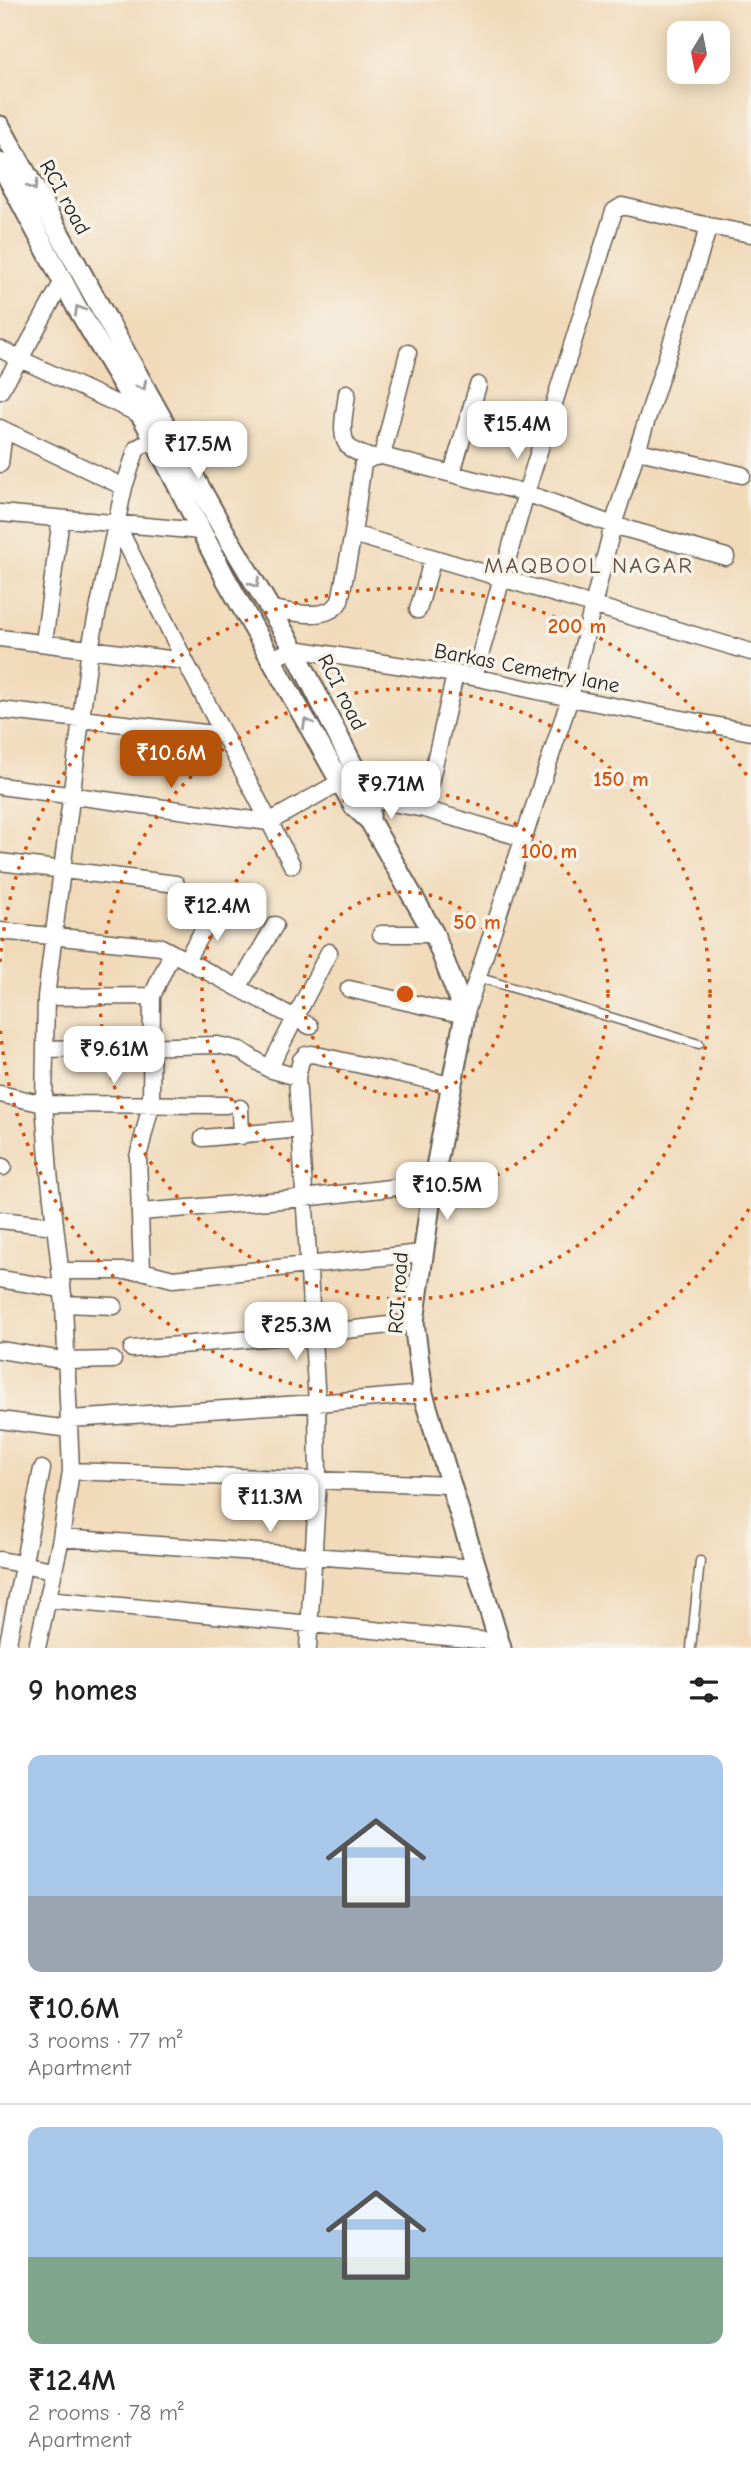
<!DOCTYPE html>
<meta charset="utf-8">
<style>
body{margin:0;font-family:"Comic Neue",sans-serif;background:#f6f6f6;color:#222;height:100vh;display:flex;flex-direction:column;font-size:26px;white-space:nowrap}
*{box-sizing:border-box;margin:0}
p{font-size:23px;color:#767676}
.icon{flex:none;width:38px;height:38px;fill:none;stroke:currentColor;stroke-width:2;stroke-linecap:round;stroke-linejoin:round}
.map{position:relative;height:1648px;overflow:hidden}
.details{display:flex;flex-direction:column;background:#fff;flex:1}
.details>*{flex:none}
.needle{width:46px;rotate:190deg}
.buttons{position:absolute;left:667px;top:21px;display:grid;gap:14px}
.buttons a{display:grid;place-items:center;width:63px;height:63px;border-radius:14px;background:#fff;box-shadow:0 4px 18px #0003;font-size:35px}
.price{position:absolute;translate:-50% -60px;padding:0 16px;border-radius:14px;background:#fff;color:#222;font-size:23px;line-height:46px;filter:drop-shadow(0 2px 4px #0008)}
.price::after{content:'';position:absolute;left:50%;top:42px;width:21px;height:16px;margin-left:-10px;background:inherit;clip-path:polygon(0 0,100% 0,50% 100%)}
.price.active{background:#b45309;color:#fff}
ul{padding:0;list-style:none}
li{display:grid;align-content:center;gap:14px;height:371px;padding:0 28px}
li+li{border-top:2px solid #e0e0e0}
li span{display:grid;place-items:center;height:217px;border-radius:14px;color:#555}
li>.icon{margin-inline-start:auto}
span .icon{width:126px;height:126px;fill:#fffc;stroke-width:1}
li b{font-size:30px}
h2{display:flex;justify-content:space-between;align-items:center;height:84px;padding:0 28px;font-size:30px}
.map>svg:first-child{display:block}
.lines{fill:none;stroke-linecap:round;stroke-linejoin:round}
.service-casing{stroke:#675e53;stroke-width:11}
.minor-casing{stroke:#675e53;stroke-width:19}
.tertiary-casing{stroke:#675e53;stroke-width:23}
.service{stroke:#fff;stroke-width:8}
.minor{stroke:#fff;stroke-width:16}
.tertiary{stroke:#fff;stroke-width:19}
.oneway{stroke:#999}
.ring{fill:none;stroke:#d4530e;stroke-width:3.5;stroke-dasharray:3.5 7}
.labels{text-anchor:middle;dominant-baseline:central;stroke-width:7;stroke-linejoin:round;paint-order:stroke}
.street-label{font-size:21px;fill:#1c1c1c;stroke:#f7f3e8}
.neighbourhood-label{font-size:23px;letter-spacing:2px;fill:#644f47;stroke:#f7f3e8}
.centre{fill:#d4530e;stroke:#f7f3e8;stroke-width:3.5}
.ring-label{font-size:21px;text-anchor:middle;font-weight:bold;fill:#d4530e;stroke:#f7f3e8;stroke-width:7;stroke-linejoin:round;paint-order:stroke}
</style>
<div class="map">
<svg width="751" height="1648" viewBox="0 0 751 1648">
<rect width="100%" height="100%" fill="#f7f3e8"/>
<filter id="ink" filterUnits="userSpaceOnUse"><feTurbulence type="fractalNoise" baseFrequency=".0143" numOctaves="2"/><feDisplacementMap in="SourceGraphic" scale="14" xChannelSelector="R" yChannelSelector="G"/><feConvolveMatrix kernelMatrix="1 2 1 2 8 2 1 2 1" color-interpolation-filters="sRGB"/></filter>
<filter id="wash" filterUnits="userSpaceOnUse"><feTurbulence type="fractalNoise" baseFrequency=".00686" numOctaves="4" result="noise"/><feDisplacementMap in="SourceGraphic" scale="28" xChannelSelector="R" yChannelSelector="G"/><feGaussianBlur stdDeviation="1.57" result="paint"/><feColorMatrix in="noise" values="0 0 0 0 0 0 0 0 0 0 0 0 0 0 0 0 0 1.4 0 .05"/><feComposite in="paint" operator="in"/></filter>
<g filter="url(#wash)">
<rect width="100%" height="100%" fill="#f1daba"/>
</g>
<g filter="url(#ink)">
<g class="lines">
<g class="service-casing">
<path id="service" d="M477 977 699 1044
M691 1648 700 1561"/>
</g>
<g class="minor-casing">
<path id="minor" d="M63 281 20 359 141 415
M0 349 20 359 0 391
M347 393C346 408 337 437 350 448 356 453 365 455 371 458
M0 428 124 487
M639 451 742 475
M382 456 408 353
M0 464 4 431
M452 473 478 385
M0 513 201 531
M117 525 185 661 292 865
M353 534 751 652
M270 609C291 611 327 623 340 601L353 534 363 463 371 458 382 456 526 493 613 525 726 557
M418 610 433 558
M0 638 185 661
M44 642 61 519
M271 659 294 649 474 677 570 698 751 732
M474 677 526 493 614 211 622 206 709 226
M0 710 223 735
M0 786 269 822 340 782
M360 803 370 799 424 809 523 838
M424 809 455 675
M0 862 176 884
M0 931 161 947 310 1026
M381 934H434
M186 960 216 908
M238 988 275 925
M349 989 465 1015 570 698 613 525 709 226 751 234
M46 997 152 996 172 953
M45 1049 218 1045 240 1050 269 1069 297 1077 301 1060 306 1055 312 1054 451 1085
M269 1069 329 952
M297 1077 317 1403 318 1480 308 1648
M0 1094 44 1104 226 1105
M240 1108 241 1136
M203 1138 300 1129
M0 1166 3 1167
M141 1212 304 1198 433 1183
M0 1220 55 1226
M60 1271H142L173 1279 422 1253
M142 1271 138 1157 151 1105 152 996
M0 1279 62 1289
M64 1304 114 1306
M132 1349 313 1334 414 1322
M0 1350 68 1361 113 1360
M70 1419 317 1403 423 1394
M0 1420 69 1429
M71 1471 450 1485
M61 1538 477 1568
M0 1560 53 1570
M47 1599 500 1642
M7 1648 42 1469
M37 1648 61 1538 71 1471 64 1304 49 1172 44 1104 46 997 90 648 124 487 137 448 164 434"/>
</g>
<g class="tertiary-casing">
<path id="tertiary" d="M0 126 224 531 294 649 370 799V821L434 934 465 1015 433 1183 414 1322 423 1394 501 1648
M0 163 76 306 145 422 226 579 354 806 370 821"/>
</g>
<use href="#service" class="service"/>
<use href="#minor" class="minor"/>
<use href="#tertiary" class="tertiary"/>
</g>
<defs><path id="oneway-chevron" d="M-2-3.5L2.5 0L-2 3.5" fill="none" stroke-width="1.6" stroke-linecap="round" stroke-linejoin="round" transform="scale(1.75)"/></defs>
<g class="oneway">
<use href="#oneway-chevron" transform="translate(33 186) rotate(61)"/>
<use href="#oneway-chevron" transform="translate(79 310) rotate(-120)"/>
<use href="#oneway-chevron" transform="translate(142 386) rotate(61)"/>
<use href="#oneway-chevron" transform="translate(255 583) rotate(59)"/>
<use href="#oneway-chevron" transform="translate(307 723) rotate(-120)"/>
</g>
</g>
<g class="ring">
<circle cx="405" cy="994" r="102"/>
<circle cx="405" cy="994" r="203"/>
<circle cx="405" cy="994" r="305"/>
<path d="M749 1209A406 406 0 0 1 0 1026M0 962A406 406 0 0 1 749 779"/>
</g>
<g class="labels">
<g class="street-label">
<text transform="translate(65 197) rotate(61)">RCI road</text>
<text transform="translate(527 668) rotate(11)">Barkas Cemetry lane</text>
<text transform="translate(342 692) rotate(63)">RCI road</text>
<text transform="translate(398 1293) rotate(-86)">RCI road</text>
</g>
<g class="neighbourhood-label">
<text x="589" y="565">MAQBOOL NAGAR</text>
</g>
</g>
<circle cx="405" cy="994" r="10" class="centre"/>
<g class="ring-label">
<text x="577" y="633">200 m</text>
<text x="621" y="786">150 m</text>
<text x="549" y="858">100 m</text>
<text x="477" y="929">50 m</text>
</g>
</svg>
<div class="buttons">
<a><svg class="needle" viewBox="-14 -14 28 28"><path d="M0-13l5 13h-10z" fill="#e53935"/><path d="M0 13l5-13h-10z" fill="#767676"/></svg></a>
</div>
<b class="price" style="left:517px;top:461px">₹15.4M</b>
<b class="price" style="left:198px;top:481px">₹17.5M</b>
<b class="price active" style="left:171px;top:790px">₹10.6M</b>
<b class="price" style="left:391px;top:821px">₹9.71M</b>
<b class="price" style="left:217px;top:943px">₹12.4M</b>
<b class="price" style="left:114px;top:1086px">₹9.61M</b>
<b class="price" style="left:447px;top:1222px">₹10.5M</b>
<b class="price" style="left:296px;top:1362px">₹25.3M</b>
<b class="price" style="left:270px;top:1534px">₹11.3M</b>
</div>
<section class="details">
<h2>9 homes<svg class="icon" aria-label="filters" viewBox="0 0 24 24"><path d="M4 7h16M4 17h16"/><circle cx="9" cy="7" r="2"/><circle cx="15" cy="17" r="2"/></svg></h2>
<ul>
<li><span style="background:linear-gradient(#a9c7e8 65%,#9aa5b1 0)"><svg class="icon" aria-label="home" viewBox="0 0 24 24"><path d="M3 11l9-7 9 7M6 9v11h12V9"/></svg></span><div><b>₹10.6M</b><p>3 rooms · 77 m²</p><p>Apartment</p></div></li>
<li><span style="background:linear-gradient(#a9c7e8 60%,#7fa58c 0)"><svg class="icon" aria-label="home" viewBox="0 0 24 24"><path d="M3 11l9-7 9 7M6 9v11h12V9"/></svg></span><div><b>₹12.4M</b><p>2 rooms · 78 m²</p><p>Apartment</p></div></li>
</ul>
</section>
